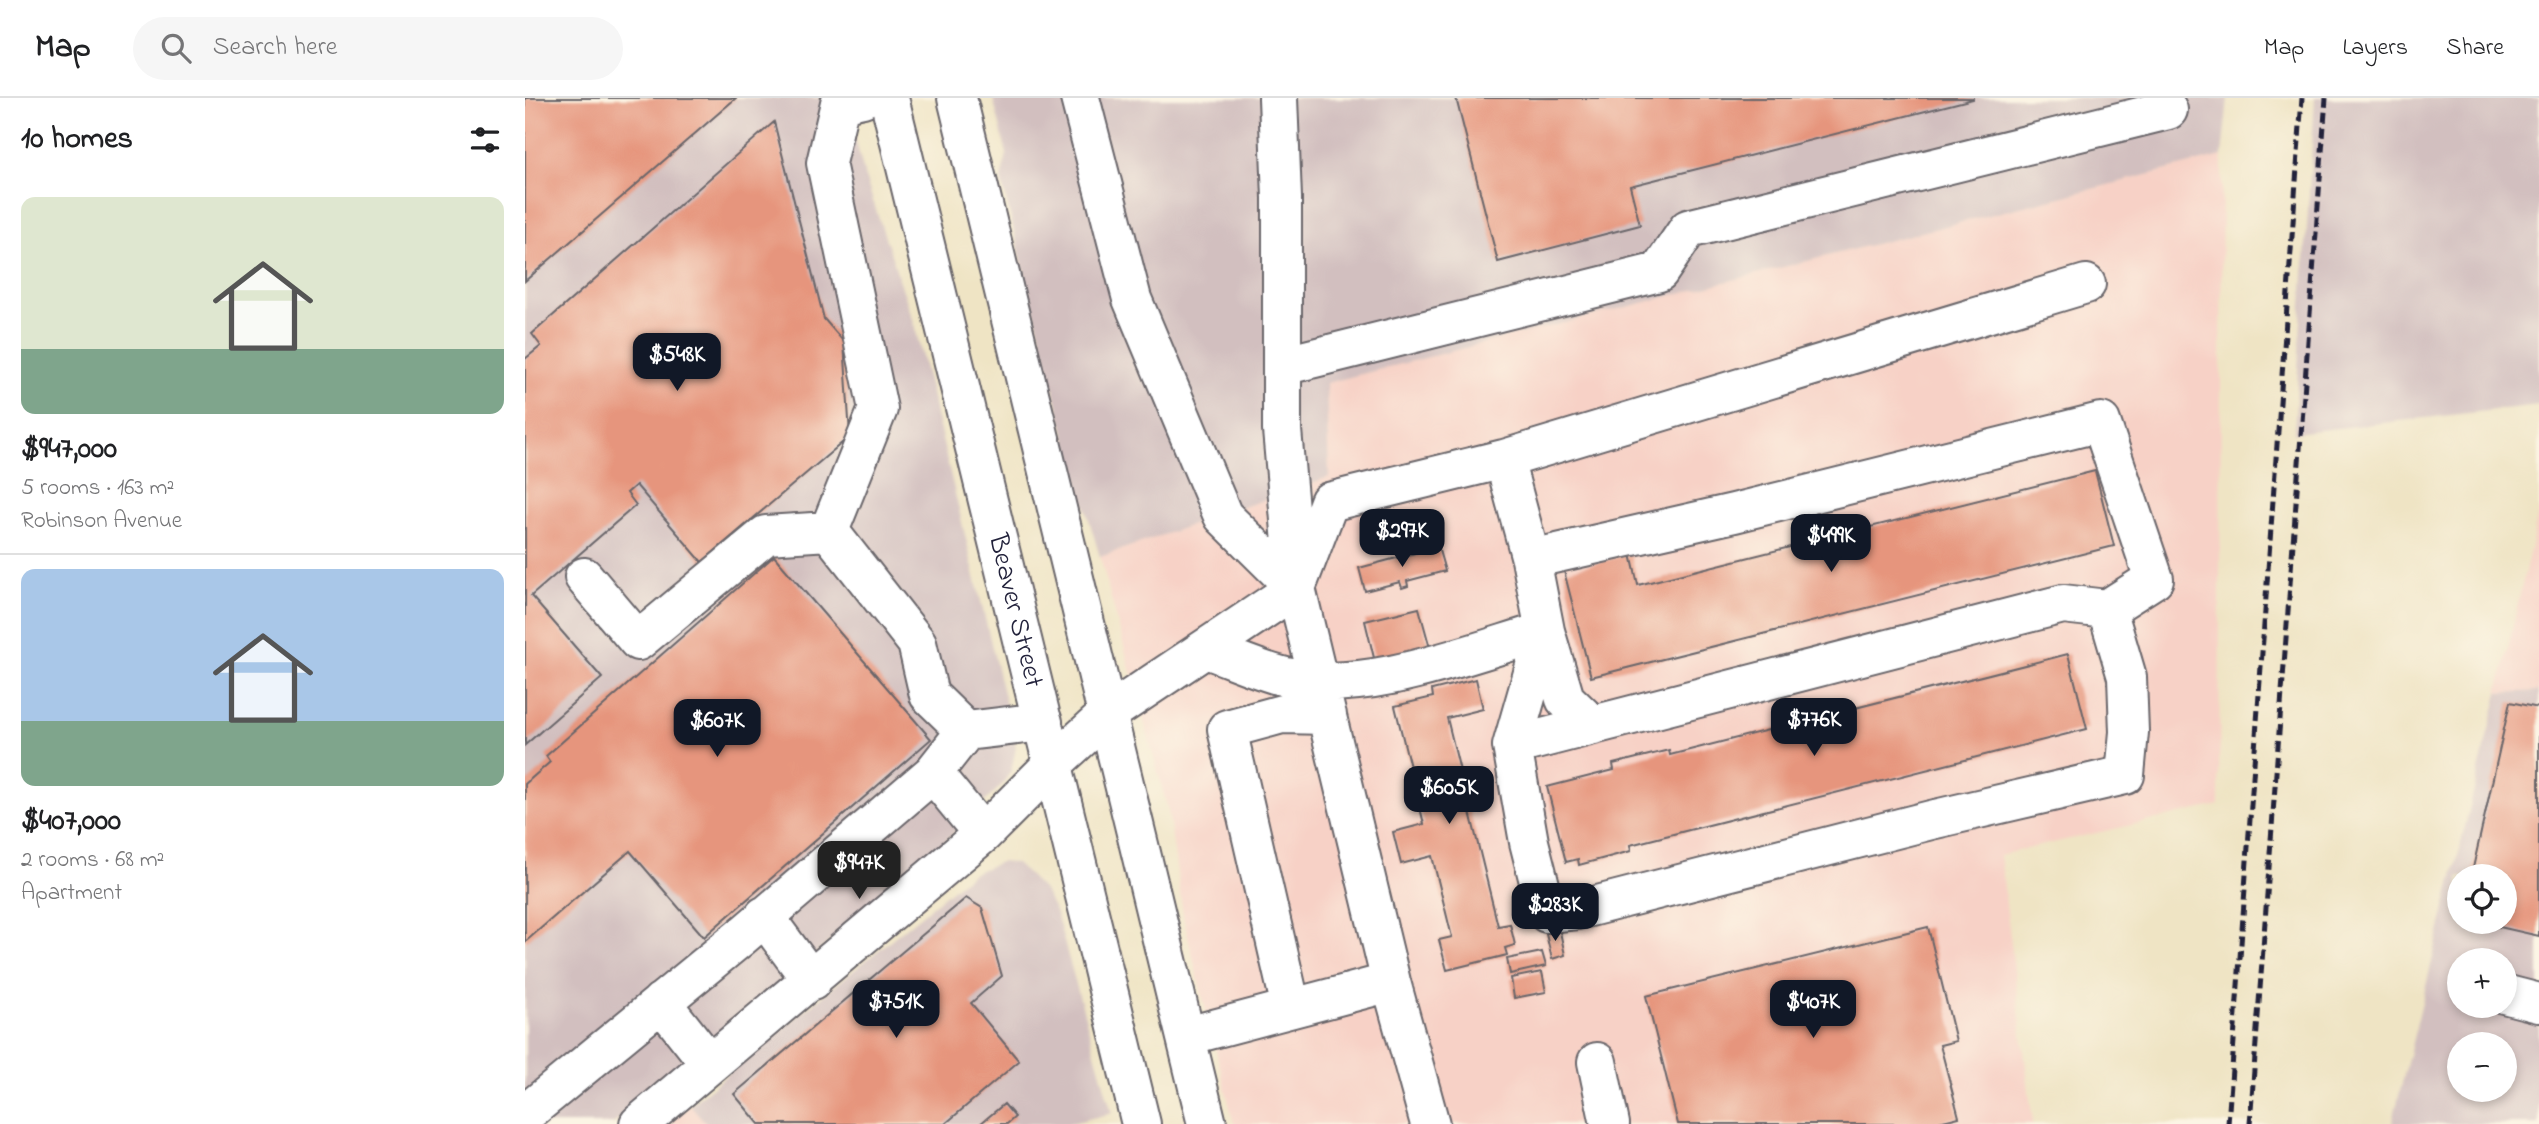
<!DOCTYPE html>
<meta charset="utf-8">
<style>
body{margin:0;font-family:"Indie Flower",sans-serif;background:#f6f6f6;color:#202124;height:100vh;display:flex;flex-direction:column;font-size:26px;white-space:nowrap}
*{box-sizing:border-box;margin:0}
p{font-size:23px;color:#757577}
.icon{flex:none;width:38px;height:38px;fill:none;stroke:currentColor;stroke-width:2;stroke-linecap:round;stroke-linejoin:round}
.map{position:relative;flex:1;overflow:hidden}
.sheet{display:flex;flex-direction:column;background:#fff;width:525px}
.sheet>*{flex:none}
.tools{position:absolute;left:1922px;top:766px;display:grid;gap:14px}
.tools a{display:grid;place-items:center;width:70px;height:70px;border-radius:50%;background:#fff;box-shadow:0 4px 10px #0003;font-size:35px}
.price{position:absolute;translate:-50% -60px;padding:0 16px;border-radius:14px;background:#111827;color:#fff;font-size:23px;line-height:46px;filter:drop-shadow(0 2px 4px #0008)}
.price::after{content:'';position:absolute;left:50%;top:42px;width:21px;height:16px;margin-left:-10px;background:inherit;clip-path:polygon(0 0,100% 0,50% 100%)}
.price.active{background:#222;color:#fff}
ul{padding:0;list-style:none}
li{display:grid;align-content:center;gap:14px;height:371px;padding:0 21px}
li+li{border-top:2px solid #e0e0e0}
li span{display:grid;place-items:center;height:217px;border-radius:14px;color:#555}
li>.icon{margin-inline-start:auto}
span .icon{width:126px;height:126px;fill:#fffc;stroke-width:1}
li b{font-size:30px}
h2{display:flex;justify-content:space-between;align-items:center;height:84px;padding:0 21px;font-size:30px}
header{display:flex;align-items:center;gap:42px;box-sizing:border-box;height:98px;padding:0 35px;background:#fff;border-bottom:2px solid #e0e0e0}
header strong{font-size:33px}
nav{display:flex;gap:38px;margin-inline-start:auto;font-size:24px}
.search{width:490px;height:63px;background:#f6f6f6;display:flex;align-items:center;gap:18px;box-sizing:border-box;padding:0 24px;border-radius:38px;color:#757577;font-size:26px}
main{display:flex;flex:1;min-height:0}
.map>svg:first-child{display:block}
.built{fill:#f7d1c6}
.industrial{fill:#d2bfbf;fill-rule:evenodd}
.building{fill:#e6957d}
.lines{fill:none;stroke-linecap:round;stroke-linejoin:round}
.minor-casing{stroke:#6a666b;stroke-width:42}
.major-casing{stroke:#6a666b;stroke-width:42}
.minor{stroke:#fff;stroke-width:38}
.major{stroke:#fff;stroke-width:38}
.rail{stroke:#22223b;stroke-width:5;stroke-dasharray:10 5;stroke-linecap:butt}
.labels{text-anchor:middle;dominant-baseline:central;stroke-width:6;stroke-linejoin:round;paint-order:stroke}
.street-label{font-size:28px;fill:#22223b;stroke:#fcf5e5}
</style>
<header>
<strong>Map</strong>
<div class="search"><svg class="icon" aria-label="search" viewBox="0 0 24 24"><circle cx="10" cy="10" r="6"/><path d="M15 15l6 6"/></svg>Search here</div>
<nav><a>Map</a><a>Layers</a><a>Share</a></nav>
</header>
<main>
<section class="sheet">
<h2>10 homes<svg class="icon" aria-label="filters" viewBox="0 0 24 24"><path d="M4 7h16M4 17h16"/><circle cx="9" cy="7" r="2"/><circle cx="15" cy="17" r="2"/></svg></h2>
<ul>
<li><span style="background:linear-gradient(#dfe7d0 70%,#7fa58c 0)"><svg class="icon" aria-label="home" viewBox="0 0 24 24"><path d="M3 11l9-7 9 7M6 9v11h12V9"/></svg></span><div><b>$947,000</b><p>5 rooms · 163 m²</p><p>Robinson Avenue</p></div></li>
<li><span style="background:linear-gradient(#a9c7e8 70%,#7fa58c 0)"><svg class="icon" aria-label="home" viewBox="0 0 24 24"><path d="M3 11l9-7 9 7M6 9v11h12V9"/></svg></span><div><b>$407,000</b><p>2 rooms · 68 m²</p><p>Apartment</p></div></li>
</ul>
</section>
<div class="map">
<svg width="2014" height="1026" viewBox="0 0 2014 1026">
<rect width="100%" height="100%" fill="#fcf5e5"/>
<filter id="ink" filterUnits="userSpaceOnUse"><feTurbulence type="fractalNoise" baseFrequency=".0143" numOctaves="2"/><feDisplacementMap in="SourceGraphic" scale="14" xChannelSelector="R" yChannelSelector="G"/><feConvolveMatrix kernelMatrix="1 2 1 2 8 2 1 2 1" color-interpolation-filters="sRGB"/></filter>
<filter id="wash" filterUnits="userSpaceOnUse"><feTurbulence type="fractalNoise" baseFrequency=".00686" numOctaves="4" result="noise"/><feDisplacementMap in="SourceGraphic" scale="28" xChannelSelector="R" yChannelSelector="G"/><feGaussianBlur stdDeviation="1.57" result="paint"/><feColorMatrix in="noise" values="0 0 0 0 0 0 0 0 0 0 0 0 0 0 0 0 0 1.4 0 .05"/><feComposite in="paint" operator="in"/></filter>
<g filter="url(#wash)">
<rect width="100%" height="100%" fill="#efe4c4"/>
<path class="built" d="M1697 58 1694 707 1475 757 1508 1026H709L659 823 643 712 575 459 804 379 801 285Z
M2014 411V593L1973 595Z
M165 1007 182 1026H142Z"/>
<path class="industrial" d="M0 0H320L340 79 389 225 491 649 486 673 477 687 400 763 88 1026H0Z
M468 0H1703L1697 58 801 285 804 379 575 459 544 353 476 81 482 56Z
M1790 0H2014V307L1769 335Z
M2014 593V1026H1867L1973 595ZM1934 779H1979V824H1934ZM1934 863H1979V908H1934ZM1934 947H1979V992H1934Z
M475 764 491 765 519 793 531 815 587 1015 543 1026H182L165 1007 446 776Z"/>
<g id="blocks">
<path class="building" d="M0 0H211L0 183Z
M931 0H1448V1L1105 88 1115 127 973 164Z
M249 24 299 221 319 244 325 338 177 464 111 387 102 395 111 407 6 498 77 580 0 647V261L16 248 7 236Z
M1570 373 1589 448 1066 579 1039 473 1106 456 1113 487Z
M913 449 920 473 882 483 883 488 877 490 875 484 840 493 834 470Z
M249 458 406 641 179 839 105 753 0 844V686L25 664 21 658Z
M894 510 905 550 850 564 840 523Z
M1543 556 1562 631 1105 747 1106 753 1054 767 1053 761 1041 764 1022 689 1089 672 1088 666 1144 652 1145 657Z
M951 581 958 611 922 620 973 828 985 826 990 847 980 850 982 857 922 872 914 842 927 839 907 758 876 766 868 734 899 726 870 608 908 599 907 592Z
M1985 604 2014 610V838L1957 825 1979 824V779H1946Z
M441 800 457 810 477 878 446 905 494 963 420 1026H234L209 996Z
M1034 829 1040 857 1027 861 1020 832Z
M1403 829 1431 943 1415 947 1434 1019 1406 1026H1153L1121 898Z
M1017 854 1021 868 985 876 982 861Z
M1017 874 1021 894 989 900 986 880Z
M479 1006 490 1019 482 1026H455Z"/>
</g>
</g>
<g filter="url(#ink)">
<use href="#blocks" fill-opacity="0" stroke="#6a666b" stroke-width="2"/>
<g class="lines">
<g class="minor-casing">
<path id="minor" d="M555 0 607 201 698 418 771 490
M753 0 757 100V332L771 490 866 884 905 1026
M757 268 1134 174 1163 131 1643 12
M979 361 1561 186
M304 433 353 311 301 65 315 5 338 0
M59 479 113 543 241 437 304 433 392 545 404 597 441 633 408 675 458 736
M1020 533 987 648 1004 744 1022 815 1053 812 1406 722 1600 677 1604 634 1602 579 1582 511
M681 551C707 560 734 573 761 579 838 598 945 555 1020 533
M441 633 518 624
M987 648 1538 506 1582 511 1629 481 1576 324 1209 415 1006 461
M239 818 287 883
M1979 896 2014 905
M136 904 185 966
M766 910 702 631 757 616 802 617
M662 938 866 884
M1072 964 1085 1026
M0 1016 216 839 408 675
M114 1026 458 736 529 665 584 615 771 490 804 404 979 361 1006 461 1020 533 1040 601 1067 627"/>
</g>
<g class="major-casing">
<g id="major">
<path id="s1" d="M364 0 616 1026"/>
<path d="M432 0 682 1026"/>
</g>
</g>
<use href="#minor" class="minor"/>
<use href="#major" class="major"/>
<path class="rail" d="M1703 1026 1777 0
M1725 1026 1801 0"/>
</g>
</g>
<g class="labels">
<g class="street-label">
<text stroke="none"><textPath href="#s1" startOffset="528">Beaver Street</textPath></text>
</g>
</g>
</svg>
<div class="tools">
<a><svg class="icon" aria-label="locate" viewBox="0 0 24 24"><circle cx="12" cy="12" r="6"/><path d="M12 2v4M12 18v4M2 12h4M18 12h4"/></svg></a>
<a>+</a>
<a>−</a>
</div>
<b class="price" style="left:152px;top:295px">$548K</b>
<b class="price" style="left:877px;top:471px">$297K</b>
<b class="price" style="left:1306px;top:476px">$499K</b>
<b class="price" style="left:1289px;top:660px">$776K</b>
<b class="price" style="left:192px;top:661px">$607K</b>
<b class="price" style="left:924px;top:728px">$605K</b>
<b class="price active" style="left:334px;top:803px">$947K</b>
<b class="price" style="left:1030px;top:845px">$283K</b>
<b class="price" style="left:371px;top:942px">$751K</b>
<b class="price" style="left:1288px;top:942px">$407K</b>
</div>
</main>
